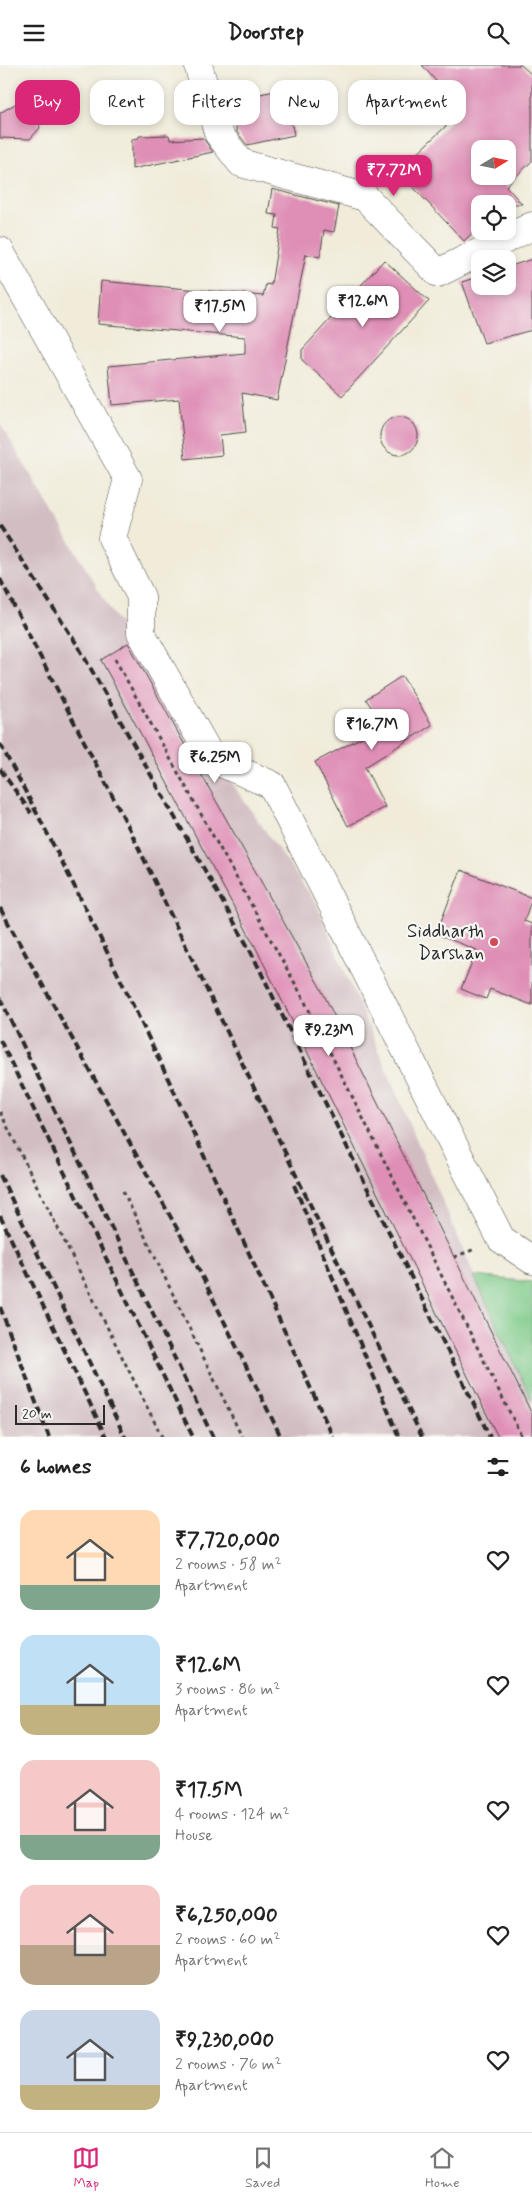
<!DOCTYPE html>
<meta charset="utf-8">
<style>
body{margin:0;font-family:Mynerve,sans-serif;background:#f6f6f6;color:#222;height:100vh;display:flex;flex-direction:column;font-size:19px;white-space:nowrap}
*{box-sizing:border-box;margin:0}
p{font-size:16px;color:#767676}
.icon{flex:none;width:28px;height:28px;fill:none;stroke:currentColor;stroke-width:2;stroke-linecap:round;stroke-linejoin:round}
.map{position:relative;height:1372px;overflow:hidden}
.side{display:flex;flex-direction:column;background:#fff;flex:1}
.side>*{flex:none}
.hud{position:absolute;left:15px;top:15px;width:502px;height:45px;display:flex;gap:10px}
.needle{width:32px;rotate:80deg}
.controls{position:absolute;left:471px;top:75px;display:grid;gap:10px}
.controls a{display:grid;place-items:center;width:45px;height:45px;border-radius:10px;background:#fff;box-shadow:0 2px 8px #0003;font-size:25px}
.scale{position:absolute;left:15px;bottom:12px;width:90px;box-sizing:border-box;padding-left:5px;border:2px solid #2b2b2b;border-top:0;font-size:14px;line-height:18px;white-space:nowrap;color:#2b2b2b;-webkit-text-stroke:4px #f6f6f2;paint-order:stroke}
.price{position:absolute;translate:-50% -42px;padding:0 11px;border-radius:10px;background:#fff;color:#222;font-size:16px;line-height:32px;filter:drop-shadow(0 1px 2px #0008)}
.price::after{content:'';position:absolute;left:50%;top:30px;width:15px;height:11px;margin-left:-8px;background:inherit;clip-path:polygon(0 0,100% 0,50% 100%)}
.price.selected{background:#db2777;color:#fff}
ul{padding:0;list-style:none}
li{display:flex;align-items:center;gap:15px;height:125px;padding:0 20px}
li span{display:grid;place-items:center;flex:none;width:140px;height:100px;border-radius:15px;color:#555}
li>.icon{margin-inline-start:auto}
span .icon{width:60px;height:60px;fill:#fffc;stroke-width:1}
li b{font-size:21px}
h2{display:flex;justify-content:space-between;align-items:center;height:60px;padding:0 20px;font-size:21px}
.chip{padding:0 18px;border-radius:15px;background:#fff;box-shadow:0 2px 8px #0003;font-size:18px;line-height:45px}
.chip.selected{background:#db2777;color:#fff}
header{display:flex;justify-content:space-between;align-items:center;height:65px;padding:0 20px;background:#fff;font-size:22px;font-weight:700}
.dock{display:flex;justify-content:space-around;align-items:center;height:70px;border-top:1px solid #e0e0e0;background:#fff;font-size:14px;color:#767676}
.dock a{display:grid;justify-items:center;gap:2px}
.dock .selected{color:#db2777}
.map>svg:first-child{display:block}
.industrial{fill:#d2bec2}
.green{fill:#7eca88;stroke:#547a5a}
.building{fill:#df8fb6;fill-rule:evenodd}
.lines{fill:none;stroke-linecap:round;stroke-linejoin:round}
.street-casing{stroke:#494845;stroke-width:29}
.path{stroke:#494845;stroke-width:3;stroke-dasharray:4 4;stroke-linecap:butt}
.street{stroke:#fff;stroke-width:28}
.rail{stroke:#2b2b2b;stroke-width:4;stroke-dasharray:8 4;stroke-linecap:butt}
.poi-dot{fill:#d1495b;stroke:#f6f6f2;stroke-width:2}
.labels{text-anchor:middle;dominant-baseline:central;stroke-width:4.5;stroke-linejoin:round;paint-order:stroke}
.poi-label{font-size:19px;fill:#2b2b2b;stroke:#f6f6f2;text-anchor:end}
</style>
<header><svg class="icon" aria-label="menu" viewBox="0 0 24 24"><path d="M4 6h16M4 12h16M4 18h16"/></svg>Doorstep<svg class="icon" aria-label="search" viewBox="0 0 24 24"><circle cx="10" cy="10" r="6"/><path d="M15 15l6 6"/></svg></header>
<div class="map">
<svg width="532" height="1372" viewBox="0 0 532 1372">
<rect width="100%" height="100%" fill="#f6f6f2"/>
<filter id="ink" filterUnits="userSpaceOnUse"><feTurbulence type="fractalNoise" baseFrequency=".02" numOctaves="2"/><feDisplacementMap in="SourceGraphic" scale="10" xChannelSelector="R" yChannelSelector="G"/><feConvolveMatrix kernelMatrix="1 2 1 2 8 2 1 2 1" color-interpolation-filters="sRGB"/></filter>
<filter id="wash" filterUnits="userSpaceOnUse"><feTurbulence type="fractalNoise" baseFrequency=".0096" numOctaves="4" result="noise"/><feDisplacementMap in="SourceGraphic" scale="20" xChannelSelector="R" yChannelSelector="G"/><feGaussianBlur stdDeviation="1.12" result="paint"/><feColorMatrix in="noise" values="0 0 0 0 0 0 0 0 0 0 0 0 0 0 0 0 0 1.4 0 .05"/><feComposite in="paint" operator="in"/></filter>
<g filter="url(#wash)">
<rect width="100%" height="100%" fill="#f1ecda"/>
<path class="industrial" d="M0 358 111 546 316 838 474 1210 532 1217V1372H4L0 1361Z"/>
<path class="green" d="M474 1211 532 1217V1336Z"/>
<g id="blocks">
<path class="building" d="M422 0H521L532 10V96L506 121 522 139H480V161L464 176 398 106 462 46ZM480 84H508V111H480Z
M285 24 294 70 247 80 237 67 230 35Z
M25 33 28 47 36 45 40 63 30 74 0 73V48Z
M169 70 170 75 203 73 213 87 132 104V74L139 73V71Z
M272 124 339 141 334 167 324 165 320 192 306 189 277 335 242 328 246 367 220 370 222 390 185 394 179 334 112 340 108 301 245 288V272L98 259 101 216 263 231 266 219 271 220 280 164 275 163 277 150 268 149Z
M532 194V265L484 278 462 217 480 211V221H508V202Z
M384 195 429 236 342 331 302 295V285Z
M380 371a19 19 0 1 1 38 0a19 19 0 1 1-38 0Z
M128 578 321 924 532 1349V1372H498L256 883 101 595Z
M402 611 432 660 365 702 385 742 348 761 315 697 383 661 366 634Z
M461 805 532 833 524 856 532 859V940L490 924 486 934 461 924 477 885 436 869Z"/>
</g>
</g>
<g filter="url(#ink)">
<use href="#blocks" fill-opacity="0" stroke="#494845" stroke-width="1"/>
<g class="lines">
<g class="street-casing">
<path id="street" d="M198 0 218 68 241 98 365 132 438 208 532 161
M0 186 128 414 112 473 141 532V568L212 694 272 720 501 1174 532 1195"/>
</g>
<path class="path" d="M115 594 303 933 522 1372
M0 1047 162 1372
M123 1126 242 1372
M454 1192 475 1184"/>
<use href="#street" class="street"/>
<path class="rail" d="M0 461 78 581 251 887 490 1372
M0 514 129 763 422 1372
M0 679C122 904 226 1139 333 1372
M0 704 31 748
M0 843 190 1187 281 1372
M0 933 213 1372
M0 975 193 1372
M0 1110 125 1372
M294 1120 399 1372
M0 1151 106 1372
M0 1242 49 1372"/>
</g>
</g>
<circle class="poi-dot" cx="494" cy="877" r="5"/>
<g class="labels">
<g class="poi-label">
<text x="484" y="866">Siddharth<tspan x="484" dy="22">Darshan</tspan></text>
</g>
</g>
</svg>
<div class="controls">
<a><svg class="needle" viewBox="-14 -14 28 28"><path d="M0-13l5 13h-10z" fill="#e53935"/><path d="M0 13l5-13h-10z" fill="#767676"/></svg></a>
<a><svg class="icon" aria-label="locate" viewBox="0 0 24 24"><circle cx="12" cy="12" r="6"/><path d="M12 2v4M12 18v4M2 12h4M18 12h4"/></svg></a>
<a><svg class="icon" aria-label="layers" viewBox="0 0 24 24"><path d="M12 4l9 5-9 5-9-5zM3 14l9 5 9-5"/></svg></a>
</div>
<div class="scale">20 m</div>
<b class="price selected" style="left:394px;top:132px">₹7.72M</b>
<b class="price" style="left:363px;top:263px">₹12.6M</b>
<b class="price" style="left:220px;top:268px">₹17.5M</b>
<b class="price" style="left:372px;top:686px">₹16.7M</b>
<b class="price" style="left:215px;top:719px">₹6.25M</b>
<b class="price" style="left:329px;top:992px">₹9.23M</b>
<div class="hud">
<a class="chip selected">Buy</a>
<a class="chip">Rent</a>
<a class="chip">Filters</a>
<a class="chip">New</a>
<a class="chip">Apartment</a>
</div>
</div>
<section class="side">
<h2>6 homes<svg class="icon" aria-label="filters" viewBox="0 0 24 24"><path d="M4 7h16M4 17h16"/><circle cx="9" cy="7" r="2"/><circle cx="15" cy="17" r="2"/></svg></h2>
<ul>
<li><span style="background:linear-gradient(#ffd9b3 75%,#7fa58c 0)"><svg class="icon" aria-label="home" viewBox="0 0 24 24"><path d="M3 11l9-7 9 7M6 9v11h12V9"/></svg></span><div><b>₹7,720,000</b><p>2 rooms · 58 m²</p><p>Apartment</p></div><svg class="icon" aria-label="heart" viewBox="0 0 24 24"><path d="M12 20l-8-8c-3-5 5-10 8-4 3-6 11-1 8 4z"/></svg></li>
<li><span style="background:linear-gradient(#bfe0f5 70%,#c2b280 0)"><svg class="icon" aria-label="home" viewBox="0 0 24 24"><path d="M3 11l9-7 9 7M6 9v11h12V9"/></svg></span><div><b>₹12.6M</b><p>3 rooms · 86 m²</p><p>Apartment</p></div><svg class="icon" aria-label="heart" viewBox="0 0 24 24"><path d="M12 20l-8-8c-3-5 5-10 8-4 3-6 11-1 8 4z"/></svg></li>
<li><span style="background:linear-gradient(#f6c9c9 75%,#7fa58c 0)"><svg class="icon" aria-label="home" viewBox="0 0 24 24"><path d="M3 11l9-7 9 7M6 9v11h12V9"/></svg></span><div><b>₹17.5M</b><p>4 rooms · 124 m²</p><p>House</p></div><svg class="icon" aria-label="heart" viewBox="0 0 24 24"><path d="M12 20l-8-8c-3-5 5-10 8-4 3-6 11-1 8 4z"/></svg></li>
<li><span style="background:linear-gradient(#f6c9c9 60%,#b9a48a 0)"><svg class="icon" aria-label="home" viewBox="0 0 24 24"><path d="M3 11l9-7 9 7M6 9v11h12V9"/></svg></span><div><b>₹6,250,000</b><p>2 rooms · 60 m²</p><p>Apartment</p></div><svg class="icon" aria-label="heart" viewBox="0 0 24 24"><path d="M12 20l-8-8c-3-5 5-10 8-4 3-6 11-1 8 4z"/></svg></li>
<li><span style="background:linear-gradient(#c9d6e8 75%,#c2b280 0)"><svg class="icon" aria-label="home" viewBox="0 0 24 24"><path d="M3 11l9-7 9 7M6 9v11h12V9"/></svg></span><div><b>₹9,230,000</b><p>2 rooms · 76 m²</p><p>Apartment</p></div><svg class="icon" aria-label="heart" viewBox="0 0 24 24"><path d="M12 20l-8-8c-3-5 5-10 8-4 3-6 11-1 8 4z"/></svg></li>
</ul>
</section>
<nav class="dock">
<a class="selected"><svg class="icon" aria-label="map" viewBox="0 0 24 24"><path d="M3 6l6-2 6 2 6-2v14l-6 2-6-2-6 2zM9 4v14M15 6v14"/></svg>Map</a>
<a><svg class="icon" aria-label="saved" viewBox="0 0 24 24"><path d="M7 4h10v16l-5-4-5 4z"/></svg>Saved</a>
<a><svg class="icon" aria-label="home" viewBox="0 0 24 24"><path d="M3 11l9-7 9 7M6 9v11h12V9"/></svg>Home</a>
</nav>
